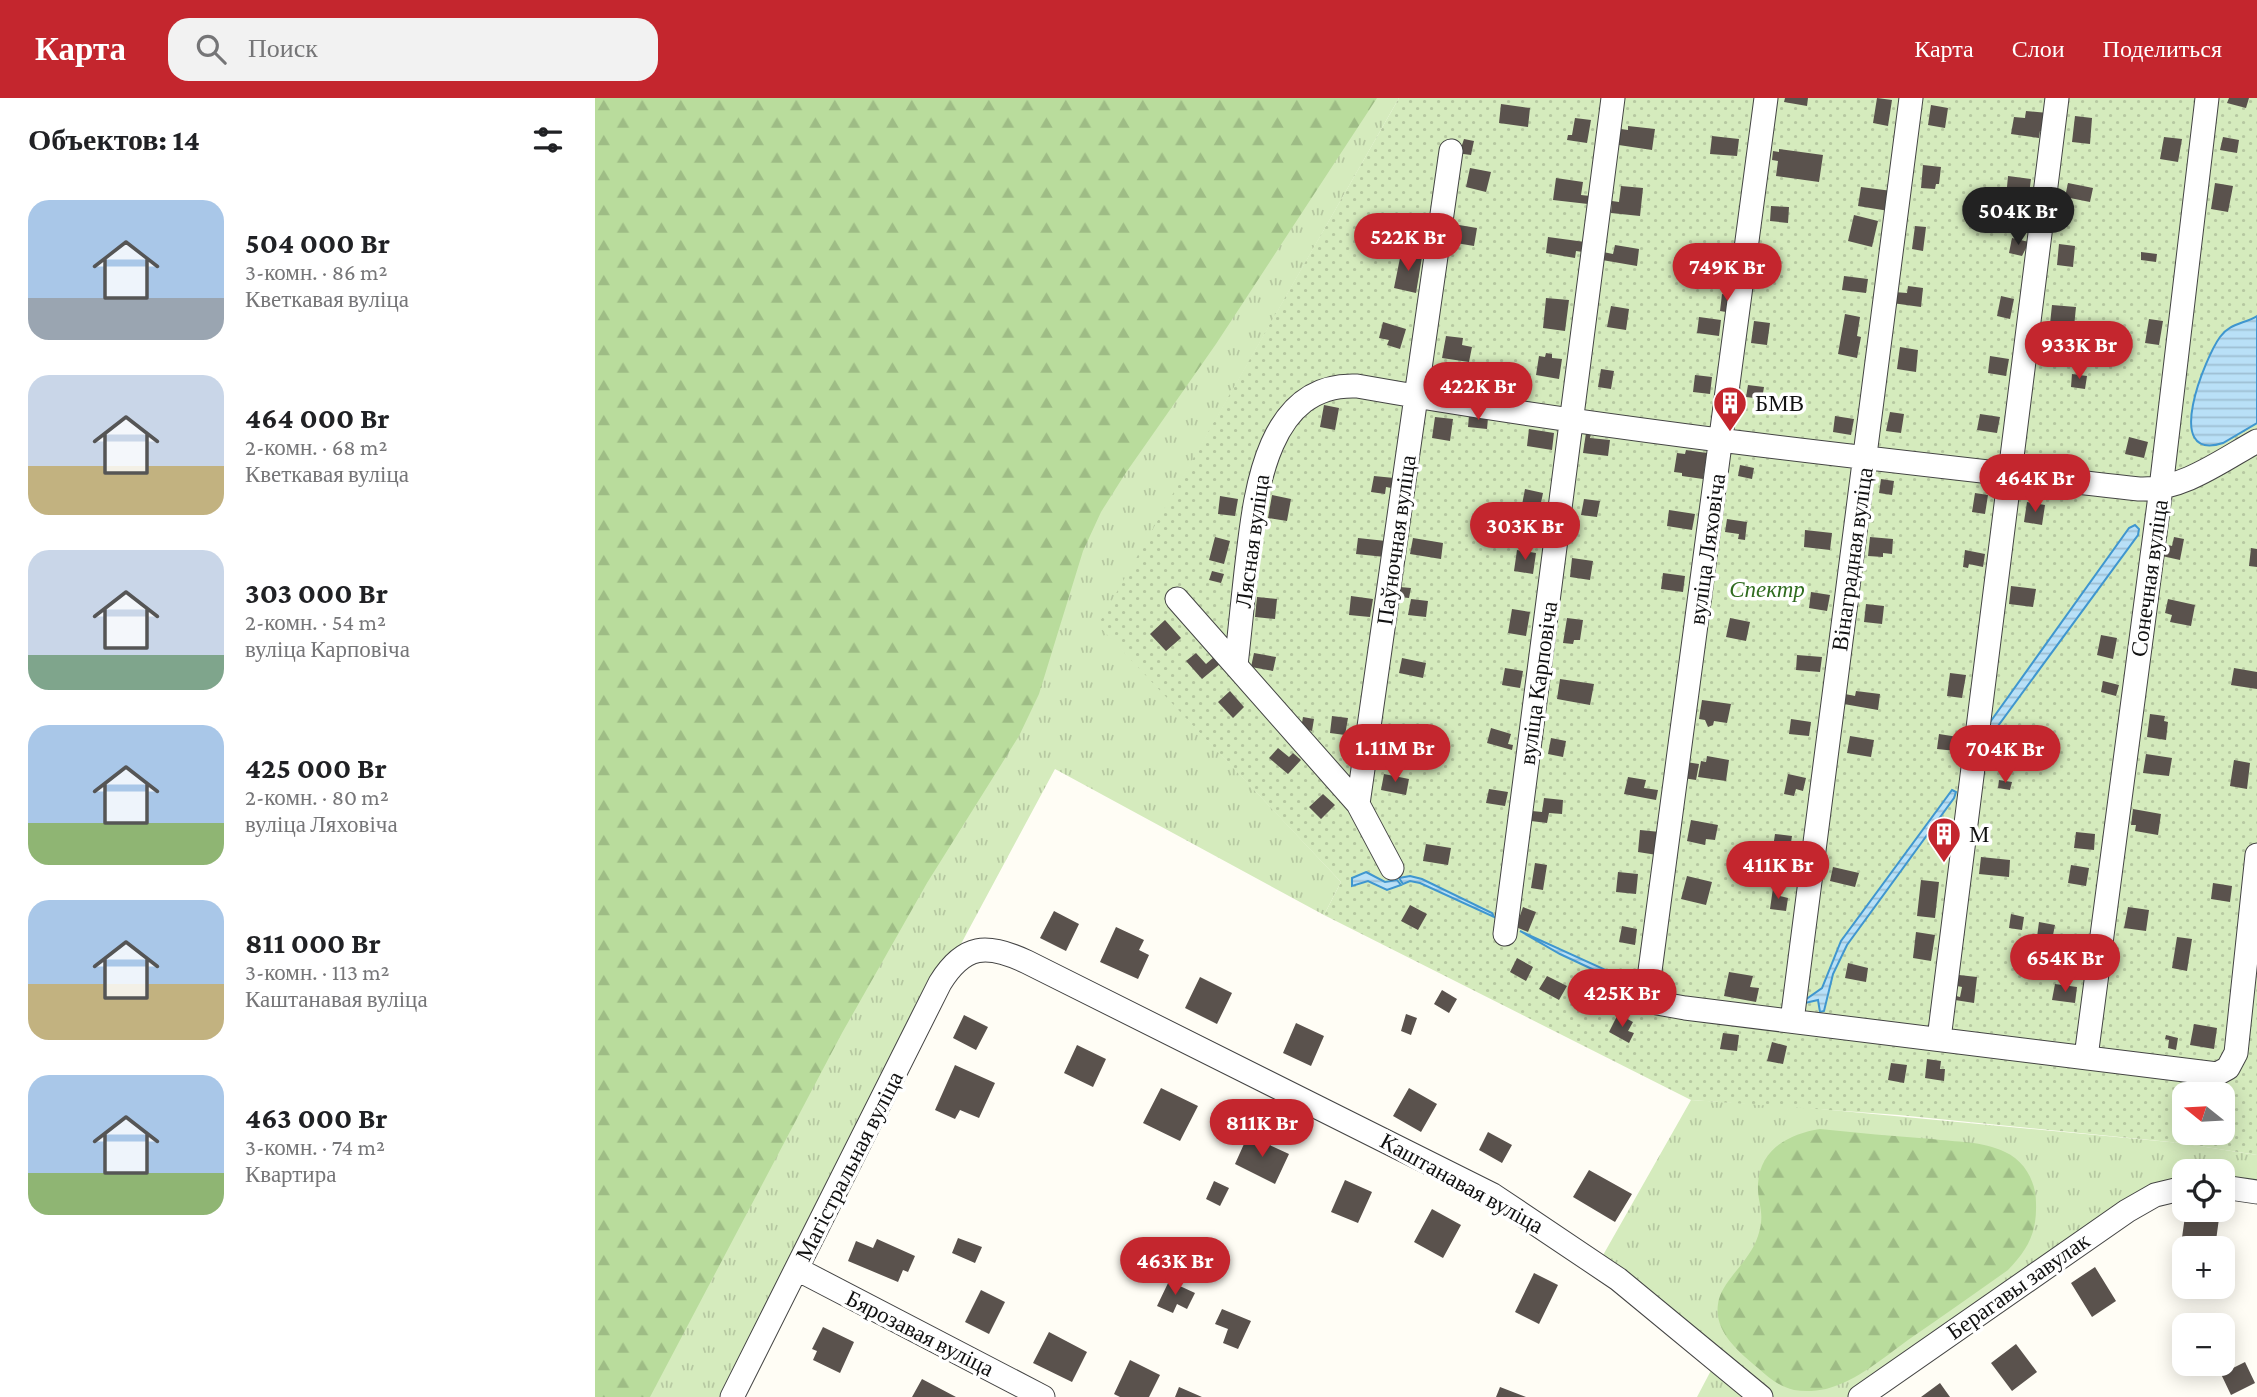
<!DOCTYPE html>
<html lang="ru">
<meta charset="utf-8">
<style>
body{margin:0;font-family:"Crimson Pro",serif;background:#f2f2f2;color:#202124;height:100vh;display:flex;flex-direction:column;font-size:26px;white-space:nowrap}
*{box-sizing:border-box;margin:0}
p{font-size:23px;color:#757577}
.icon{flex:none;width:38px;height:38px;fill:none;stroke:currentColor;stroke-width:2;stroke-linecap:round;stroke-linejoin:round}
.map{position:relative;flex:1;overflow:hidden}
.panel{display:flex;flex-direction:column;background:#fff;width:595px}
.panel>*{flex:none}
.needle{width:46px;rotate:288deg}
.fabs{position:absolute;left:1577px;top:984px;display:grid;gap:14px}
.fabs a{display:grid;place-items:center;width:63px;height:63px;border-radius:14px;background:#fff;box-shadow:0 4px 18px #0003;font-size:35px}
.price{position:absolute;translate:-50% -60px;padding:0 16px;border-radius:24px;background:#c4262e;color:#fff;font-size:23px;line-height:46px;filter:drop-shadow(0 2px 4px #0008)}
.price::after{content:'';position:absolute;left:50%;top:42px;width:21px;height:16px;margin-left:-10px;background:inherit;clip-path:polygon(0 0,100% 0,50% 100%)}
.price.on{background:#222;color:#fff}
ul{padding:0;list-style:none}
li{display:flex;align-items:center;gap:21px;height:175px;padding:0 28px}
li span{display:grid;place-items:center;flex:none;width:196px;height:140px;border-radius:21px;color:#555}
li>.icon{margin-inline-start:auto}
span .icon{width:84px;height:84px;fill:#fffc;stroke-width:1}
li b{font-size:30px}
h2{display:flex;justify-content:space-between;align-items:center;height:84px;padding:0 28px;font-size:30px}
header{display:flex;align-items:center;gap:42px;box-sizing:border-box;height:98px;padding:0 35px;background:#c4262e;color:#fff}
header strong{font-size:33px}
nav{display:flex;gap:38px;margin-inline-start:auto;font-size:24px}
.search{width:490px;height:63px;background:#f2f2f2;display:flex;align-items:center;gap:18px;box-sizing:border-box;padding:0 24px;border-radius:21px;color:#757577;font-size:26px}
main{display:flex;flex:1;min-height:0}
.map>svg:first-child{display:block}
.grass{fill:url(#grass-tufts)}
.forest{fill:url(#forest-firs)}
.garden{fill:url(#garden-dots);fill-rule:evenodd}
.water{fill:url(#water-rules);stroke:#3f96cf;stroke-width:2}
.building{fill:#5a524d}
.lines{fill:none;stroke-linecap:round;stroke-linejoin:round}
.minor-casing{stroke:#444;stroke-width:25}
.minor{stroke:#fff;stroke-width:23}
.labels{text-anchor:middle;dominant-baseline:central;stroke-width:7;stroke-linejoin:round;paint-order:stroke}
.poi-label{font-size:23px;fill:#111;stroke:#fff;text-anchor:start}
.street-label{font-size:23px;fill:#111;stroke:#fff}
.park-label{font-size:23px;font-style:italic;fill:#2f6b1f;stroke:#fff}
</style>
<header>
<strong>Карта</strong>
<div class="search"><svg class="icon" aria-label="search" viewBox="0 0 24 24"><circle cx="10" cy="10" r="6"/><path d="M15 15l6 6"/></svg>Поиск</div>
<nav><a>Карта</a><a>Слои</a><a>Поделиться</a></nav>
</header>
<main>
<section class="panel">
<h2>Объектов: 14<svg class="icon" aria-label="filters" viewBox="0 0 24 24"><path d="M4 7h16M4 17h16"/><circle cx="9" cy="7" r="2"/><circle cx="15" cy="17" r="2"/></svg></h2>
<ul>
<li><span style="background:linear-gradient(#a9c7e8 70%,#9aa5b1 0)"><svg class="icon" aria-label="home" viewBox="0 0 24 24"><path d="M3 11l9-7 9 7M6 9v11h12V9"/></svg></span><div><b>504 000 Br</b><p>3-комн. · 86 m²</p><p>Кветкавая вуліца</p></div></li>
<li><span style="background:linear-gradient(#c9d6e8 65%,#c2b280 0)"><svg class="icon" aria-label="home" viewBox="0 0 24 24"><path d="M3 11l9-7 9 7M6 9v11h12V9"/></svg></span><div><b>464 000 Br</b><p>2-комн. · 68 m²</p><p>Кветкавая вуліца</p></div></li>
<li><span style="background:linear-gradient(#c9d6e8 75%,#7fa58c 0)"><svg class="icon" aria-label="home" viewBox="0 0 24 24"><path d="M3 11l9-7 9 7M6 9v11h12V9"/></svg></span><div><b>303 000 Br</b><p>2-комн. · 54 m²</p><p>вуліца Карповіча</p></div></li>
<li><span style="background:linear-gradient(#a9c7e8 70%,#8fb573 0)"><svg class="icon" aria-label="home" viewBox="0 0 24 24"><path d="M3 11l9-7 9 7M6 9v11h12V9"/></svg></span><div><b>425 000 Br</b><p>2-комн. · 80 m²</p><p>вуліца Ляховіча</p></div></li>
<li><span style="background:linear-gradient(#a9c7e8 60%,#c2b280 0)"><svg class="icon" aria-label="home" viewBox="0 0 24 24"><path d="M3 11l9-7 9 7M6 9v11h12V9"/></svg></span><div><b>811 000 Br</b><p>3-комн. · 113 m²</p><p>Каштанавая вуліца</p></div></li>
<li><span style="background:linear-gradient(#a9c7e8 70%,#8fb573 0)"><svg class="icon" aria-label="home" viewBox="0 0 24 24"><path d="M3 11l9-7 9 7M6 9v11h12V9"/></svg></span><div><b>463 000 Br</b><p>3-комн. · 74 m²</p><p>Квартира</p></div></li>
</ul>
</section>
<div class="map">
<svg width="1662" height="1299" viewBox="0 0 1662 1299">
<defs>
<pattern id="grass-tufts" width="24" height="20" patternUnits="userSpaceOnUse" patternTransform="scale(1.75)"><rect width="24" height="20" fill="#d5ebbd"/><path d="M3 7l-1-3M5 7V3M7 7l1-3M15 17l-1-3M17 17v-4M19 17l1-3" fill="none" stroke="#b6c8a1"/></pattern>
<pattern id="forest-firs" width="22" height="20" patternUnits="userSpaceOnUse" patternTransform="scale(1.75)"><rect width="22" height="20" fill="#b9dc9c"/><path d="M5 1l3.5 6h-7zM16 11l3.5 6h-7z" fill="#9ebc85"/></pattern>
<pattern id="garden-dots" width="8" height="8" patternUnits="userSpaceOnUse" patternTransform="scale(1.75)"><rect width="8" height="8" fill="#d5ebbd"/><path d="M2 2h.1M6 6h.1" fill="none" stroke="#b6c8a1" stroke-width="1.8" stroke-linecap="round"/></pattern>
<pattern id="water-rules" width="6" height="5" patternUnits="userSpaceOnUse" patternTransform="scale(1.75)"><rect width="6" height="5" fill="#b9e0f7"/><path d="M0 2.5h6" fill="none" stroke="#9ebfd3"/></pattern>
</defs>
<rect width="100%" height="100%" fill="#fffdf5"/>
<path class="grass" d="M0 0H804L504 527 746 784 729 817 460 671 345 885 137 1299H0Z
M1096 1002 1194 1008 1585 1045 1662 1057V1094L1628 1089V1073H1589V1090L1576 1092 1265 1299H1102L1122 1261 1003 1166Z"/>
<path class="forest" d="M0 0H782L621 246 530 376 506 414 488 453 444 596 424 638 332 785 247 935 55 1299H0Z
M1225 1031C1262 1035 1299 1038 1337 1041 1360 1044 1388 1043 1410 1054 1430 1063 1441 1084 1441 1105 1442 1135 1433 1151 1413 1172 1380 1195 1347 1219 1313 1242 1288 1260 1262 1283 1231 1291 1221 1293 1210 1294 1199 1292 1185 1289 1174 1280 1163 1270 1143 1253 1116 1232 1124 1201 1130 1180 1155 1163 1163 1138 1171 1114 1162 1106 1163 1086 1165 1051 1194 1036 1225 1031Z"/>
<path class="garden" d="M804 0H1662V1057L1585 1045 1304 1017 1096 1002 729 817 746 784 503 527ZM1589 996H1628V1034H1589Z"/>
<path class="water" d="M1662 218V325L1628 345C1566 365 1611 258 1625 239 1635 225 1649 226 1662 218Z
M1540 427 1544 431 1543 437 1400 632 1393 633V627L1534 430Z
M1357 692 1361 694 1359 700 1252 847 1238 876 1229 913 1225 914 1223 902 1210 905V902L1227 890 1246 843Z
M771 774 790 784 802 782 806 787 792 792 773 783 757 788V780Z
M815 778 827 781 897 815 899 819 825 785 815 783 808 786 804 780Z
M925 833 1024 878 1032 884 1014 879 965 856Z"/>
<path class="building" d="M1190 0H1213L1212 8 1189 4Z
M1282 0 1297 2 1293 28 1278 25Z
M1634 0H1654L1651 10 1632 5Z
M906 6 935 10 933 29 904 25Z
M1336 7 1353 10 1350 30 1333 27Z
M1431 13 1453 15 1450 34 1445 33 1444 40 1416 36 1419 19 1430 20Z
M1480 18 1497 20 1495 46 1477 44Z
M980 20 996 22 992 45 972 42 973 37H977Z
M1033 28 1060 31 1057 52 1017 46 1019 30 1033 32Z
M1117 38 1144 41 1142 58 1115 56Z
M1569 39 1587 41 1583 64 1565 61Z
M1628 39 1644 42 1642 55 1625 52Z
M869 41 879 43 876 57 861 55 863 47H867Z
M1184 51 1228 57 1224 84 1181 78 1183 63 1177 62 1178 53 1184 54Z
M1328 67 1346 69 1344 86H1341L1340 91 1326 90Z
M875 70 896 74 891 94 871 89Z
M1413 78 1436 81 1433 103 1411 100Z
M961 80 988 84 986 97 995 98 993 106 958 102Z
M1473 85 1498 90 1495 104 1470 99Z
M1620 85 1638 88 1633 114 1616 111Z
M1026 88 1048 90 1045 118 1016 115 1017 103 1024 104Z
M1266 89 1297 93 1294 113 1263 108Z
M1176 108 1194 109 1193 125 1175 123Z
M1259 117 1283 123 1277 149 1253 143Z
M864 127 882 130 879 148 861 145Z
M1320 128 1331 129 1328 153 1317 151Z
M953 139 990 144 988 154 981 153 980 160 951 155Z
M1417 140 1434 144 1427 158 1414 155Z
M1464 146 1480 148 1478 169 1462 167Z
M1020 147 1044 151 1042 168 1007 162 1008 154 1018 156Z
M1546 154 1562 156 1561 164 1546 162Z
M806 155 827 159 821 195 799 190Z
M1106 157 1131 160 1128 185 1102 181Z
M1249 178 1273 181 1271 195 1247 192Z
M1313 188 1328 190 1326 209 1297 205 1299 194 1312 195Z
M1127 196 1140 198 1137 215 1125 213Z
M1406 198 1419 201 1415 221 1402 218Z
M951 200 974 202 970 233 948 230Z
M1457 207 1481 209 1479 229 1455 226Z
M1016 208 1034 211 1031 232 1012 229Z
M1250 216 1265 219 1262 238 1266 239 1262 260 1243 256Z
M1104 219 1126 222 1124 238 1102 235Z
M1554 221 1568 223 1564 247 1550 245Z
M1159 223 1175 225 1172 247 1156 245Z
M788 224 811 231 805 251 792 247 794 242 784 240Z
M851 238 868 240 867 247 877 249 874 264 847 260Z
M1305 249 1323 252 1321 274 1302 271Z
M951 255 957 256V260L967 261 964 281 941 277 944 258 950 259Z
M1395 258 1414 261 1411 278 1393 275Z
M1006 271 1019 273 1016 291 1003 289Z
M1477 276 1492 278 1490 291 1476 289Z
M1100 277 1117 279 1115 296 1098 294Z
M1153 287 1169 289 1167 301 1151 299Z
M729 307 744 310 740 332 725 329Z
M1295 314 1309 316 1306 335 1291 333Z
M1385 316 1405 319 1402 335 1382 332Z
M874 317 893 320 892 331 873 329Z
M1240 318 1259 321 1256 337 1238 334Z
M840 319 858 321 855 343 837 340Z
M934 331 959 335 957 352 932 348Z
M991 335 996 336 995 340 1015 342 1013 358 988 355Z
M1534 339 1553 344 1549 360 1530 356Z
M1091 352 1112 355 1108 381 1087 378V375L1079 374 1082 355 1090 356Z
M1145 367 1159 370 1157 381 1143 378Z
M779 378 799 380 797 390 791 389 790 396 776 394Z
M1286 381 1299 383 1297 397 1284 395Z
M930 391 948 395 944 415 926 412Z
M1380 395 1393 397 1390 416 1377 414Z
M677 397 696 401 692 423 673 420Z
M625 398 643 401 640 418 623 416Z
M989 401 1005 403 1002 419 986 417Z
M1432 404 1450 407 1447 427 1429 424Z
M1074 412 1100 416 1097 432 1072 428Z
M1132 421 1152 424 1150 442 1143 441 1144 436 1130 434Z
M1210 432 1237 435 1235 452 1209 449Z
M620 439 635 443 629 466 614 462Z
M1275 439 1298 441 1297 456 1288 455V459L1273 458Z
M1579 439 1589 441 1585 462 1567 458 1569 446 1577 448Z
M763 440 791 443 790 459 761 456Z
M818 440 848 445 846 461 815 456Z
M1656 450 1662 451V469L1654 468Z
M922 452 941 455 938 476 919 473Z
M1370 452 1390 456 1388 469 1374 466 1373 470 1368 469Z
M977 460 998 463 995 482 975 479Z
M617 473 629 476 626 485 614 482Z
M1068 475 1090 478 1088 494 1066 491Z
M1416 488 1441 491 1438 509 1414 506Z
M805 489 816 490 814 500 804 499Z
M1216 494 1235 497 1232 513 1214 510Z
M756 498 778 501 775 519 754 517Z
M662 499 682 501 680 521 660 519Z
M816 501 833 503 831 519 813 517Z
M1573 501 1600 507 1596 528 1575 524 1577 517 1570 515Z
M1271 506 1289 508 1287 526 1269 524Z
M917 511 935 514 931 538 913 535Z
M972 520 988 522 985 542H979L978 546 968 545Z
M1135 520 1155 524 1151 543 1131 539Z
M570 522 586 540 571 553 555 536Z
M1506 537 1522 540 1518 561 1502 557Z
M601 555 611 566 619 559 625 566 607 581 591 563Z
M659 555 681 559 678 573 656 569Z
M1202 557 1227 559 1225 574 1201 572Z
M807 560 831 565 828 580 804 575Z
M910 570 928 573 925 590 907 587Z
M1639 570 1662 574V591L1636 587Z
M1355 575 1371 577 1367 600 1352 598Z
M965 581 999 586 995 607 962 601Z
M1508 583 1524 587 1521 598 1506 594Z
M635 593 649 609 638 620 623 604Z
M1261 593 1285 596 1283 612 1243 605 1245 595 1260 598Z
M1107 602 1136 606 1132 625 1119 623 1118 627 1113 629 1110 622 1104 621Z
M1555 616 1570 618 1569 623 1573 624 1571 642 1552 639Z
M737 618 753 620 750 637 735 635Z
M708 619 719 621 717 633 706 630Z
M1196 621 1216 624 1214 638 1194 636Z
M896 630 916 636 913 646 918 647 917 652 892 645Z
M1344 636 1363 639 1361 653 1342 651Z
M1255 638 1279 642 1276 659 1252 655Z
M956 640 971 643 968 659 953 656Z
M683 650 694 659 698 655 706 662 693 676 674 660Z
M1551 656 1577 660 1574 678 1548 675Z
M1112 658 1134 662 1131 683 1103 679 1106 663 1111 664Z
M1639 662 1655 665 1652 691 1635 688Z
M1091 664 1104 666 1101 682 1088 680Z
M789 676 814 681 811 697 786 692Z
M1193 676 1211 680 1208 693 1201 691 1199 698 1189 696Z
M1033 679 1051 682 1049 690 1063 692 1061 702 1029 696Z
M1404 682 1417 684 1415 692 1403 690Z
M894 691 913 694 910 708 891 705Z
M728 696 740 707 726 721 714 709Z
M949 700 968 702 967 716 954 715 952 725 936 723 937 713 947 714Z
M1538 711 1566 716 1563 737 1540 733 1541 727H1536Z
M1096 722 1123 727 1120 742 1111 741 1110 747 1092 743Z
M1045 732 1065 734 1062 757 1043 754Z
M1481 734 1500 736 1499 752 1479 750Z
M1180 736 1197 738 1194 758 1177 756Z
M831 746 856 750 853 767 828 763Z
M1386 759 1415 762 1414 779 1384 776Z
M940 765 952 767 948 792 936 790Z
M1476 767 1494 770 1491 788 1473 785Z
M1238 769 1264 775 1260 789 1235 783Z
M1023 774 1043 776 1041 796 1021 794Z
M1092 778 1117 784 1111 807 1086 801Z
M1326 782 1344 784 1340 820 1322 818Z
M1618 785 1637 788 1635 804 1616 801Z
M1178 790 1186 791 1185 798 1193 800 1191 813 1175 811Z
M815 807 832 816 823 832 806 823Z
M928 809 941 814 933 834 921 829Z
M1533 809 1554 812 1551 833 1529 830Z
M459 813 484 826 471 853 445 840Z
M1416 816 1429 819 1427 832 1414 830Z
M1444 824 1460 827 1457 842 1442 839Z
M1027 828 1042 831 1040 847 1024 844Z
M521 829 549 842 544 852 554 857 543 881 505 864Z
M1321 834 1340 837 1336 863 1318 860Z
M1582 839 1597 841 1592 873 1577 870Z
M922 860 938 869 931 883 915 874Z
M1253 865 1273 870 1271 884 1250 880Z
M1134 874 1158 878 1155 889 1164 890 1161 904 1129 898Z
M1364 877 1382 879 1379 905 1360 902 1361 898 1365 899 1367 889 1362 888Z
M952 878 972 888 964 902 944 891Z
M605 879 637 895 622 926 590 910Z
M1460 886 1482 889 1480 905 1457 902Z
M847 892 862 901 854 915 839 906Z
M811 916 822 920 816 937 806 933Z
M1023 916 1038 924 1033 933 1039 935 1034 945 1014 934Z
M369 917 393 929 381 952 358 940Z
M701 925 729 938 716 968 688 955Z
M1599 926 1622 930 1619 951 1595 947Z
M1128 935 1144 937 1142 953 1125 951Z
M1571 937 1583 940 1581 952 1573 950 1574 942 1570 941Z
M1177 944 1192 948 1188 966 1172 963Z
M482 947 511 961 498 989 469 975Z
M1332 961 1346 963 1345 971H1350L1349 983 1330 980Z
M1296 965 1312 967 1309 985 1293 982Z
M360 967 400 985 384 1020 365 1012 360 1021 340 1012Z
M566 990 603 1008 585 1043 548 1025Z
M814 990 842 1006 826 1034 798 1018Z
M893 1034 917 1047 907 1065 884 1052Z
M653 1037 694 1056 680 1086 640 1066Z
M994 1072 1037 1096 1020 1124 978 1099Z
M750 1082 777 1094 763 1125 736 1114Z
M619 1083 634 1090 625 1108 611 1101Z
M837 1111 866 1127 848 1160 819 1144Z
M1591 1111 1625 1113 1620 1150H1589V1154H1585Z
M363 1140 387 1149 380 1165 357 1155Z
M282 1141 320 1158 313 1174 308 1172 303 1184 253 1163 261 1143 278 1150Z
M1500 1169 1521 1203 1497 1219 1476 1185Z
M939 1175 963 1187 944 1226 920 1214Z
M574 1183 600 1195 592 1211 582 1206 578 1215 562 1208Z
M386 1192 410 1204 394 1236 370 1224Z
M627 1211 656 1223 643 1251 628 1245 633 1231 620 1226Z
M228 1229 259 1244 245 1275 218 1262 222 1253 217 1251Z
M454 1234 492 1254 477 1284 438 1265Z
M1421 1246 1442 1274 1417 1293 1396 1265Z
M535 1262 565 1277 554 1299H525L519 1296Z
M1650 1264 1660 1285 1636 1297 1626 1276Z
M327 1281 361 1299H317Z
M1345 1285 1355 1299H1326Z
M584 1289 607 1299H580Z
M905 1289 931 1299H901Z"/>
<g class="lines">
<g class="minor-casing">
<path id="minor" d="M1171 0 1051 903 1090 910 1622 976 1633 970 1641 955 1662 757
M582 501 763 706 797 770
M641 567C645 533 648 499 652 465 660 399 670 284 762 288 1021 334 1283 361 1544 391 1586 393 1626 363 1662 343
M763 706 856 53
M910 836 1018 0
M1197 923 1316 0
M1344 941 1462 0
M1491 959 1566 390 1612 0
M1628 1089 1662 1094
M202 1171 448 1299
M137 1299 345 885C369 846 392 845 432 864L898 1097 1023 1181 1166 1299
M1265 1299 1532 1113 1560 1097 1589 1090"/>
</g>
<use href="#minor" class="minor"/>
</g>
<defs>
<g id="building-pin" transform="scale(1.75)"><path d="M0 17L-7.5 6A9.5 9.5 0 1 1 7.5 6Z" fill="#c4262e" stroke="#fff"/><path d="M-4-6H4V6H1V3H-1V6H-4ZM-2.5-4.3h1.7v1.8h-1.7ZM.8-4.3h1.7v1.8H.8ZM-2.5-1h1.7V.8h-1.7ZM.8-1h1.7V.8H.8Z" fill="#fff"/></g>
</defs>
<g fill-rule="evenodd">
<use href="#building-pin" x="1135" y="305"/>
<use href="#building-pin" x="1349" y="736"/>
</g>
<g class="labels">
<g class="poi-label">
<text x="1160" y="305">БМВ</text>
<text x="1374" y="736">М</text>
</g>
<g class="street-label">
<text transform="translate(801 442) rotate(-82)">Паўночная вуліца</text>
<text transform="translate(657 443) rotate(-82)">Лясная вуліца</text>
<text transform="translate(1112 451) rotate(-82)">вуліца Ляховіча</text>
<text transform="translate(1257 461) rotate(-82)">Вінаградная вуліца</text>
<text transform="translate(1554 480) rotate(-82)">Сонечная вуліца</text>
<text transform="translate(943 585) rotate(-82)">вуліца Карповіча</text>
<text transform="translate(254 1068) rotate(-63)">Магістральная вуліца</text>
<text transform="translate(867 1085) rotate(29)">Каштанавая вуліца</text>
<text transform="translate(1423 1188) rotate(-35)">Берагавы завулак</text>
<text transform="translate(325 1235) rotate(27)">Бярозавая вуліца</text>
</g>
<g class="park-label">
<text x="1172" y="491">Спектр</text>
</g>
</g>
</svg>
<div class="fabs">
<a><svg class="needle" viewBox="-14 -14 28 28"><path d="M0-13l5 13h-10z" fill="#e53935"/><path d="M0 13l5-13h-10z" fill="#757577"/></svg></a>
<a><svg class="icon" aria-label="locate" viewBox="0 0 24 24"><circle cx="12" cy="12" r="6"/><path d="M12 2v4M12 18v4M2 12h4M18 12h4"/></svg></a>
<a>+</a>
<a>−</a>
</div>
<b class="price on" style="left:1423px;top:149px">504K Br</b>
<b class="price" style="left:813px;top:175px">522K Br</b>
<b class="price" style="left:1132px;top:205px">749K Br</b>
<b class="price" style="left:1484px;top:283px">933K Br</b>
<b class="price" style="left:883px;top:324px">422K Br</b>
<b class="price" style="left:1440px;top:416px">464K Br</b>
<b class="price" style="left:930px;top:464px">303K Br</b>
<b class="price" style="left:800px;top:686px">1.11M Br</b>
<b class="price" style="left:1410px;top:687px">704K Br</b>
<b class="price" style="left:1183px;top:803px">411K Br</b>
<b class="price" style="left:1470px;top:896px">654K Br</b>
<b class="price" style="left:1027px;top:931px">425K Br</b>
<b class="price" style="left:667px;top:1061px">811K Br</b>
<b class="price" style="left:580px;top:1199px">463K Br</b>
</div>
</main>
